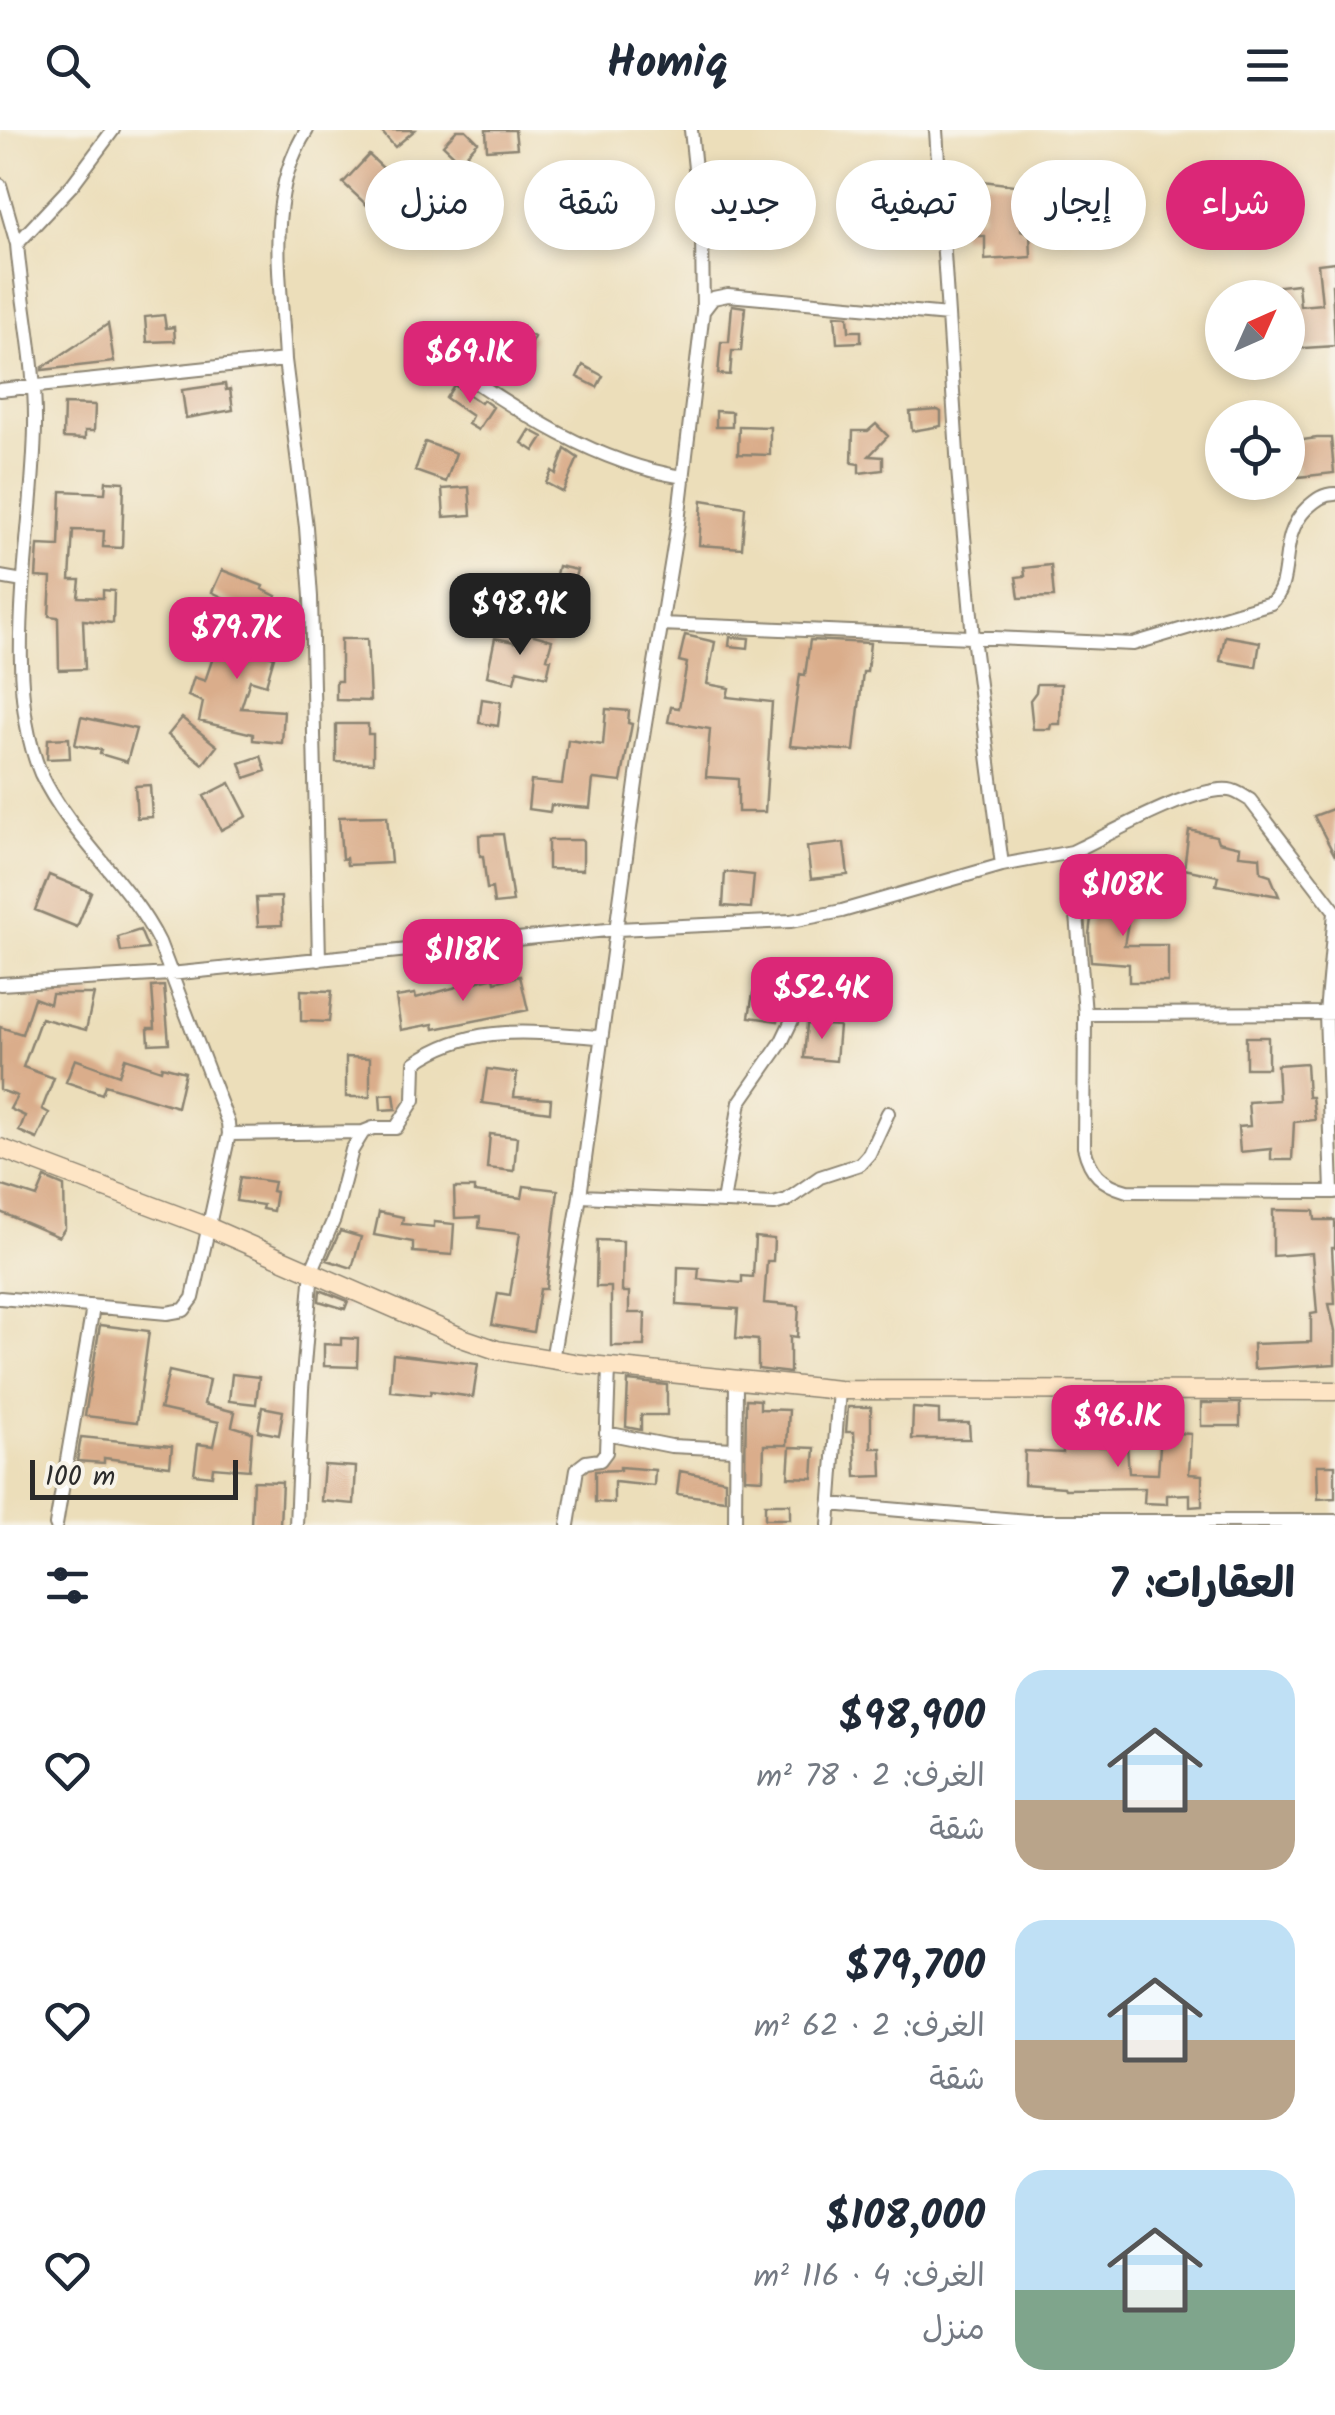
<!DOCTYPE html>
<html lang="ar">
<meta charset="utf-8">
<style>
body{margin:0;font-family:Kalam,"Playpen Sans Arabic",sans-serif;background:#f2f2f3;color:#1f2937;direction:rtl;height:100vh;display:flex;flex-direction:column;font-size:38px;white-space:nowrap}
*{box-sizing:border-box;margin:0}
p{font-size:32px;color:#747a83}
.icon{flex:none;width:55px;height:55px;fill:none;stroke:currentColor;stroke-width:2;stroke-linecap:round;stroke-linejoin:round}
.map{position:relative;height:1395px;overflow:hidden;direction:ltr}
.drawer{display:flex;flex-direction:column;background:#fff;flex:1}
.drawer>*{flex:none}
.guide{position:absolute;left:30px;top:30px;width:1275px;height:90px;direction:rtl;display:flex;gap:20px}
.needle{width:65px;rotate:45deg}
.controls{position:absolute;left:1205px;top:150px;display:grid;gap:20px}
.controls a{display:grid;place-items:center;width:100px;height:100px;border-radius:50%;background:#fff;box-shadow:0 5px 15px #0003;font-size:50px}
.scale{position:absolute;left:30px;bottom:25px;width:208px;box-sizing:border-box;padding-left:10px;border:5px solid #2b2b2b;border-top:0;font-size:28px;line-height:35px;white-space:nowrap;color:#2b2b2b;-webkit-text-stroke:8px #f7f3e8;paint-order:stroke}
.price{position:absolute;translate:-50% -85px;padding:0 22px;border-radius:20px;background:#db2777;color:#fff;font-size:32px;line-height:65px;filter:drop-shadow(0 2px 5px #0008)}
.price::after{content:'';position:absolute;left:50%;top:60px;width:30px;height:22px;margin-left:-15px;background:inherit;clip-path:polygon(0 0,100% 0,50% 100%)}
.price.on{background:#222;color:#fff}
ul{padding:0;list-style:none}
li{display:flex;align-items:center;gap:30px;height:250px;padding:0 40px}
li span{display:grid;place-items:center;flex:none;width:280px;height:200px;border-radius:30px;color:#555}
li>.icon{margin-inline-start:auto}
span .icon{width:120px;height:120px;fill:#fffc;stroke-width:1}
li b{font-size:42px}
h2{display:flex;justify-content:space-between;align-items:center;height:120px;padding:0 40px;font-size:42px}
.chip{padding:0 35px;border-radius:45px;background:#fff;box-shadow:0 5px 15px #0003;font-size:35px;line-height:90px}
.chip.on{background:#db2777;color:#fff}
header{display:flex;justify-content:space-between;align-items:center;height:130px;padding:0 40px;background:#fff;font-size:45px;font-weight:700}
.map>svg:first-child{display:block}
.building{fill:#daad8b}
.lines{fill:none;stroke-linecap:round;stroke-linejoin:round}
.street-casing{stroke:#8c8472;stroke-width:16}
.secondary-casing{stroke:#8c8472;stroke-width:21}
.street{stroke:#fff;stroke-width:12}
.secondary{stroke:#fee5c5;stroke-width:18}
</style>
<header><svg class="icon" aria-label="menu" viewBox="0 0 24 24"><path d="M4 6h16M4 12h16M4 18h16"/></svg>Homiq<svg class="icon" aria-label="search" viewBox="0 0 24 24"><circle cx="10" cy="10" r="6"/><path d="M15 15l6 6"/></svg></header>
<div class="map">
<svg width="1335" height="1395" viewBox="0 0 1335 1395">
<rect width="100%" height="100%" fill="#f7f3e8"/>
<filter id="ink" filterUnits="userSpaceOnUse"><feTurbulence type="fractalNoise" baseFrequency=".01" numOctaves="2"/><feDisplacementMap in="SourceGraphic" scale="20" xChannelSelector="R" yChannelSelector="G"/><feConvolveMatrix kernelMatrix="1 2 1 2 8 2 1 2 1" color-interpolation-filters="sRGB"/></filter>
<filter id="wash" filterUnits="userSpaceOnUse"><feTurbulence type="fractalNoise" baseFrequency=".0048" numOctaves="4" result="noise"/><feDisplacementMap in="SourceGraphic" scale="40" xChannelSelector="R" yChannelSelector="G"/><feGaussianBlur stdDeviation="2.25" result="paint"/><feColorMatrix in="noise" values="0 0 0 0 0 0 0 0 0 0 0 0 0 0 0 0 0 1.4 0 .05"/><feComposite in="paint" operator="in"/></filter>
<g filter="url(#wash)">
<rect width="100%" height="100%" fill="#ecdeba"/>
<g id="blocks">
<path class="building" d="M380 0H415L395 17Z
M457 0H466L478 12 460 31 443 15Z
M486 0H515L517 18 487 20Z
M369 25 398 52 372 80 343 53Z
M957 45 980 46V57H957Z
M983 51 1022 56 1021 100 1030 103 1031 127 985 130V106H960V87H982Z
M1335 132V155H1332L1335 216 1288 219V168H1280L1279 156 1298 154 1300 176 1322 174 1318 134Z
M732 175 745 177 741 221H732L730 245 718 244 721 212H729Z
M164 185 166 198 174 197 175 211 147 212 145 187Z
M835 185 848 186 849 201H861V212L837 213Z
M510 193 534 207 529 217 504 203Z
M108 194 114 232 42 240V238Z
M583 235 603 246 597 257 577 247Z
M225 254 226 260 230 259 233 280 186 288 182 260Z
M454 255 481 273 483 270 493 277 478 300 468 294 472 286 446 268Z
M64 274 95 275 94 301H85V309L63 308Z
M938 280 941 282V296L912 301 910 282Z
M716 281 732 282V297H716Z
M876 294 888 306 869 326 883 327V340L859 343V334L852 333 853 301H868Z
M739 296 770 297V325L738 324Z
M530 300 543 307 534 321 522 313Z
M1317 308H1331L1334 343 1298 347 1297 335H1288V312Z
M425 312 456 323 446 352 415 341Z
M565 319 578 328 563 362 546 353 552 341 556 344Z
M106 351 124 352 122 418 103 417 104 401 73 400 70 450H80L78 467 103 468V460L114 461 113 493 83 490 85 539 59 540 58 487 49 486 51 448 36 447 38 415 59 416 61 361 105 363Z
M469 357 471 385 444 387 442 359Z
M702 370 745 377 742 418 699 415Z
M1051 435 1054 467 1019 468 1016 447 1025 446 1024 438Z
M558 436 577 440 572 457 554 453Z
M222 440 263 456 262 459 276 466 265 488 212 462Z
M219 487 267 500 262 523 274 527 266 555 250 550 241 578 284 581 282 613 253 610V604L199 591 203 572 188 566 194 547 205 551 218 513 209 510 214 493 218 494Z
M527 503 552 510 547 528 551 529 547 547 517 540 514 552 487 546 495 508 524 514Z
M685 505 715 512 707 554 729 558 727 567 772 572 765 682H738V649L706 647 710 599 668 592 671 577 679 578 687 533 679 531Z
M1225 506 1260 512 1256 537 1220 531Z
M730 507 749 508 748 518 729 516Z
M341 509H367L370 571 336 570V551H341Z
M810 510 870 513 867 542H863L854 621 790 616 800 544 805 545Z
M1037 554H1061L1060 594H1051L1050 599H1033L1030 570 1036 562Z
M482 569 501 572 498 596 479 593Z
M606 579 629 581 628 593 632 594 621 652 593 649 590 678 551 675 550 682 528 679 531 651 562 654 568 610 603 615Z
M81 587 136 599 127 632 100 624 101 620 75 615Z
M182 588 217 616 203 634 168 605Z
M336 594H368V604H373V633L336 632Z
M69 608 70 628 47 629 48 609Z
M261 626 266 641 245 648 240 633Z
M230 653 247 686 221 700 204 666Z
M150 655 152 687 137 688 135 656Z
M1335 678V726L1314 686Z
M387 686 391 733 347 735 346 728 342 729 339 687Z
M1189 700 1216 706 1218 712 1240 717 1239 725 1260 727 1261 742 1270 745 1279 766 1216 755 1218 746 1184 739Z
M503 704 513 772 494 774 492 758 487 759 483 726H480L479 705Z
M548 710H583V740L548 739Z
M844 713 848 745 811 749 807 717Z
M725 742 754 745 751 778 723 776Z
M49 745 91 762 77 797 35 780Z
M1095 757 1133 764 1124 815H1168V852H1129V834L1091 831 1089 804Z
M281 767 282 795 258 796 256 768Z
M140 800 148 819 121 822 118 807Z
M840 834 872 836 868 881 836 878Z
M520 846 528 880 434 899 433 894 401 900 396 867 415 864 416 868 494 847 495 852Z
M164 856 169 913 149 914 148 898H155L152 857Z
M301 860 332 861 329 892 301 891Z
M753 863 781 867 778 891 749 887Z
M52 864H94L86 900 41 888 23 937 54 948 42 979 49 983 37 1009 19 1001 25 986 10 979 17 966 0 960V897L22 904 34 868 50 874Z
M807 894 839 896 836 931 804 928Z
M1246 907H1268V938H1246Z
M346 927 370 928V967H346Z
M125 928 161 940 162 936 185 942 177 977 105 955 102 964 66 952 75 929 119 945Z
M1306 933 1308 967H1312L1315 990 1294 992 1292 1030H1271V1019L1240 1022 1238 997 1250 996 1248 972 1279 970 1277 935Z
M487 939 517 943 514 967 551 969 550 982 482 973Z
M394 964 396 979 381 980 380 965Z
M490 1004 517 1007 514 1041 487 1038Z
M240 1047 274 1052 272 1061 276 1062 273 1081 262 1079 263 1075 236 1071Z
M45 1048 64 1056 65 1098 59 1107 0 1082V1055L37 1067Z
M524 1056 558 1060 546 1159H540L533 1202 492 1195 498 1163 510 1165 520 1103 479 1098 480 1087 455 1088 454 1058H474V1062L522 1068Z
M1273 1080 1314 1081 1315 1090H1335V1118H1332L1335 1174H1329L1335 1201V1234L1254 1239 1253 1214 1311 1212V1184L1317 1183 1312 1123 1273 1126Z
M379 1082 403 1087 402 1094 434 1097V1092L454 1094 452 1125 413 1122V1112L374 1105Z
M340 1101 361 1107 352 1138 327 1130Z
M755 1107 774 1109 773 1131H767L764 1173 799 1176 797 1207 790 1206V1243L758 1239V1210L736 1208 738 1179 677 1175 678 1137 699 1138 698 1149 742 1153V1146L753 1147Z
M597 1110 623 1111 622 1162H629V1183H645L644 1216H611V1157H596Z
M320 1160 348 1171 345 1179 319 1171Z
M100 1195 149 1201 137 1292 85 1286Z
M341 1208 358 1209 357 1237 324 1236V1214L341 1215Z
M393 1224 478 1234 473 1267 431 1261 430 1265 390 1261Z
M169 1241 209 1250 204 1274 235 1282 232 1296 252 1302 249 1340 213 1337 212 1346 194 1344 198 1314 214 1316 219 1292 160 1279Z
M232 1244 259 1247 256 1274 229 1271Z
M628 1251 667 1255V1285H641V1300L626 1297Z
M746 1269 760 1270V1279L789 1280 787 1315H764L763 1349 745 1348Z
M1126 1273H1155L1157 1303 1129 1305Z
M1201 1273H1240V1296H1201Z
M262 1277 283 1281 279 1305 258 1301Z
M848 1277H871V1318H881L882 1346 856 1347 854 1302H846Z
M913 1278 939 1280V1293H969L970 1309H912Z
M1161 1302 1191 1304 1189 1344 1202 1345V1376L1190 1377V1364L1167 1365V1374L1144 1373 1145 1358 1065 1359 1064 1357 1024 1354 1025 1321 1063 1323V1317L1127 1316 1129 1343 1158 1344Z
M81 1307 172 1316 170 1336 104 1328V1333L77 1331Z
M790 1317 815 1318 813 1348 788 1347Z
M324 1335 356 1337 354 1374 321 1371Z
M1317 1335H1335V1368L1318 1369Z
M620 1337 655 1340 654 1356 614 1352V1373L595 1372V1341L620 1340Z
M680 1341 725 1350V1370L677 1364Z
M253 1351 282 1352 280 1395H251Z
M765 1374H790V1389H765Z"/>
</g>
</g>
<g filter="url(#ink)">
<use href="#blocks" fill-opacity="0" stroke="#8c8472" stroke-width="2.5"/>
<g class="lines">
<g class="street-casing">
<path id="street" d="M691 0 702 106 703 179
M936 0 958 339 973 507 1002 735
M0 55 17 114
M418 213C500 268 584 332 684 347
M285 230 306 397 311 467 319 830
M0 260 285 230C282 154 263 67 307 0
M0 447 23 451
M661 494 1133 514 1271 473C1295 452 1276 408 1307 378 1316 370 1323 364 1335 364
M1072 722C1107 706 1193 656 1229 660 1237 661 1243 666 1250 670L1335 781
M0 854 170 844 617 799 791 791 842 781 1002 735 1072 722 1085 884 1084 1017C1090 1043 1102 1054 1127 1061L1335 1062
M1085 884 1333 883
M229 1004 363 1002
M1332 1062 1326 883 1335 782
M580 1066 774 1074 787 1070 820 1047 860 1034 869 1024 888 983
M723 1072 740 972 781 913 792 890
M0 1168 167 1183 184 1180 193 1168 229 1004 228 993 159 812C128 750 71 707 41 644 0 549 34 400 35 296 36 235 22 174 17 114L72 55 113 0
M552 1230 580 1066 639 631 678 392 703 181 713 168 728 165 948 185
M606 1303 671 1316 734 1319
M830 1374 1028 1391H1335
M56 1395 93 1177
M296 1395 302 1259 312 1140 334 1089 352 1020 363 1002 373 998H396L414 970 415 933C473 892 532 903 599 907
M568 1395 577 1339 586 1332 600 1330 606 1322 609 1238
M735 1395 736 1251
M829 1395 839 1260"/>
</g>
<g class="secondary-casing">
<path id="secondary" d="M0 1018 208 1097 465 1209 497 1220 580 1234 839 1260 1335 1261"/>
</g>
<use href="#street" class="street"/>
<use href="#secondary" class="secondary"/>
</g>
</g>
</svg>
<div class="controls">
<a><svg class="needle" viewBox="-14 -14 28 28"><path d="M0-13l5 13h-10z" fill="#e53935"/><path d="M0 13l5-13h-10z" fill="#747a83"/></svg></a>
<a><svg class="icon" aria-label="locate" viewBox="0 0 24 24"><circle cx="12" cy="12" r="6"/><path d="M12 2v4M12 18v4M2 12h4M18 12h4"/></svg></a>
</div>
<div class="scale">100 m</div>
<b class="price" style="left:470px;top:276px">$69.1K</b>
<b class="price on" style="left:520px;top:528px">$98.9K</b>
<b class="price" style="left:237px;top:552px">$79.7K</b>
<b class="price" style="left:1123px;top:809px">$108K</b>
<b class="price" style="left:463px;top:874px">$118K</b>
<b class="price" style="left:822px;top:912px">$52.4K</b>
<b class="price" style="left:1118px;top:1340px">$96.1K</b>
<div class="guide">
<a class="chip on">شراء</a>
<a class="chip">إيجار</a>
<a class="chip">تصفية</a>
<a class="chip">جديد</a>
<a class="chip">شقة</a>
<a class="chip">منزل</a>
</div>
</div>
<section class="drawer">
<h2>العقارات: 7<svg class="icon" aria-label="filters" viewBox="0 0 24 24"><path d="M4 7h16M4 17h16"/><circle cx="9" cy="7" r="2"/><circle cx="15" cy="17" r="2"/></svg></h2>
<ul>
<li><span style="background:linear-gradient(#bfe0f5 65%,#b9a48a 0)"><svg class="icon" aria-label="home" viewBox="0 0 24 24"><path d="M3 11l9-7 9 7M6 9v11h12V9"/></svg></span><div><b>$98,900</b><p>الغرف: 2 · 78 m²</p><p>شقة</p></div><svg class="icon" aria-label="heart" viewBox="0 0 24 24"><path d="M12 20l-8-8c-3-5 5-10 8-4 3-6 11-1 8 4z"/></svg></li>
<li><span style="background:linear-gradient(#bfe0f5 60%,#b9a48a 0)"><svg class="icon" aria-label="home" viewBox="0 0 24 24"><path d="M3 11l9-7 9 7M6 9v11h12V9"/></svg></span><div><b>$79,700</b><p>الغرف: 2 · 62 m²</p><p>شقة</p></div><svg class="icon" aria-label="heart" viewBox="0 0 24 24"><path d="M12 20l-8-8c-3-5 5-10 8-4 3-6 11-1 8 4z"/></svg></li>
<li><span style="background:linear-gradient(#bfe0f5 60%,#7fa58c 0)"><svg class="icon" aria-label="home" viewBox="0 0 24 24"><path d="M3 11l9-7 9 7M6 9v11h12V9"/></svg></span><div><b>$108,000</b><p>الغرف: 4 · 116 m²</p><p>منزل</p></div><svg class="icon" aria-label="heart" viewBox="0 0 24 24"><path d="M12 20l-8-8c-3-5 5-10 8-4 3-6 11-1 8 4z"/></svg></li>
</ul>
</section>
